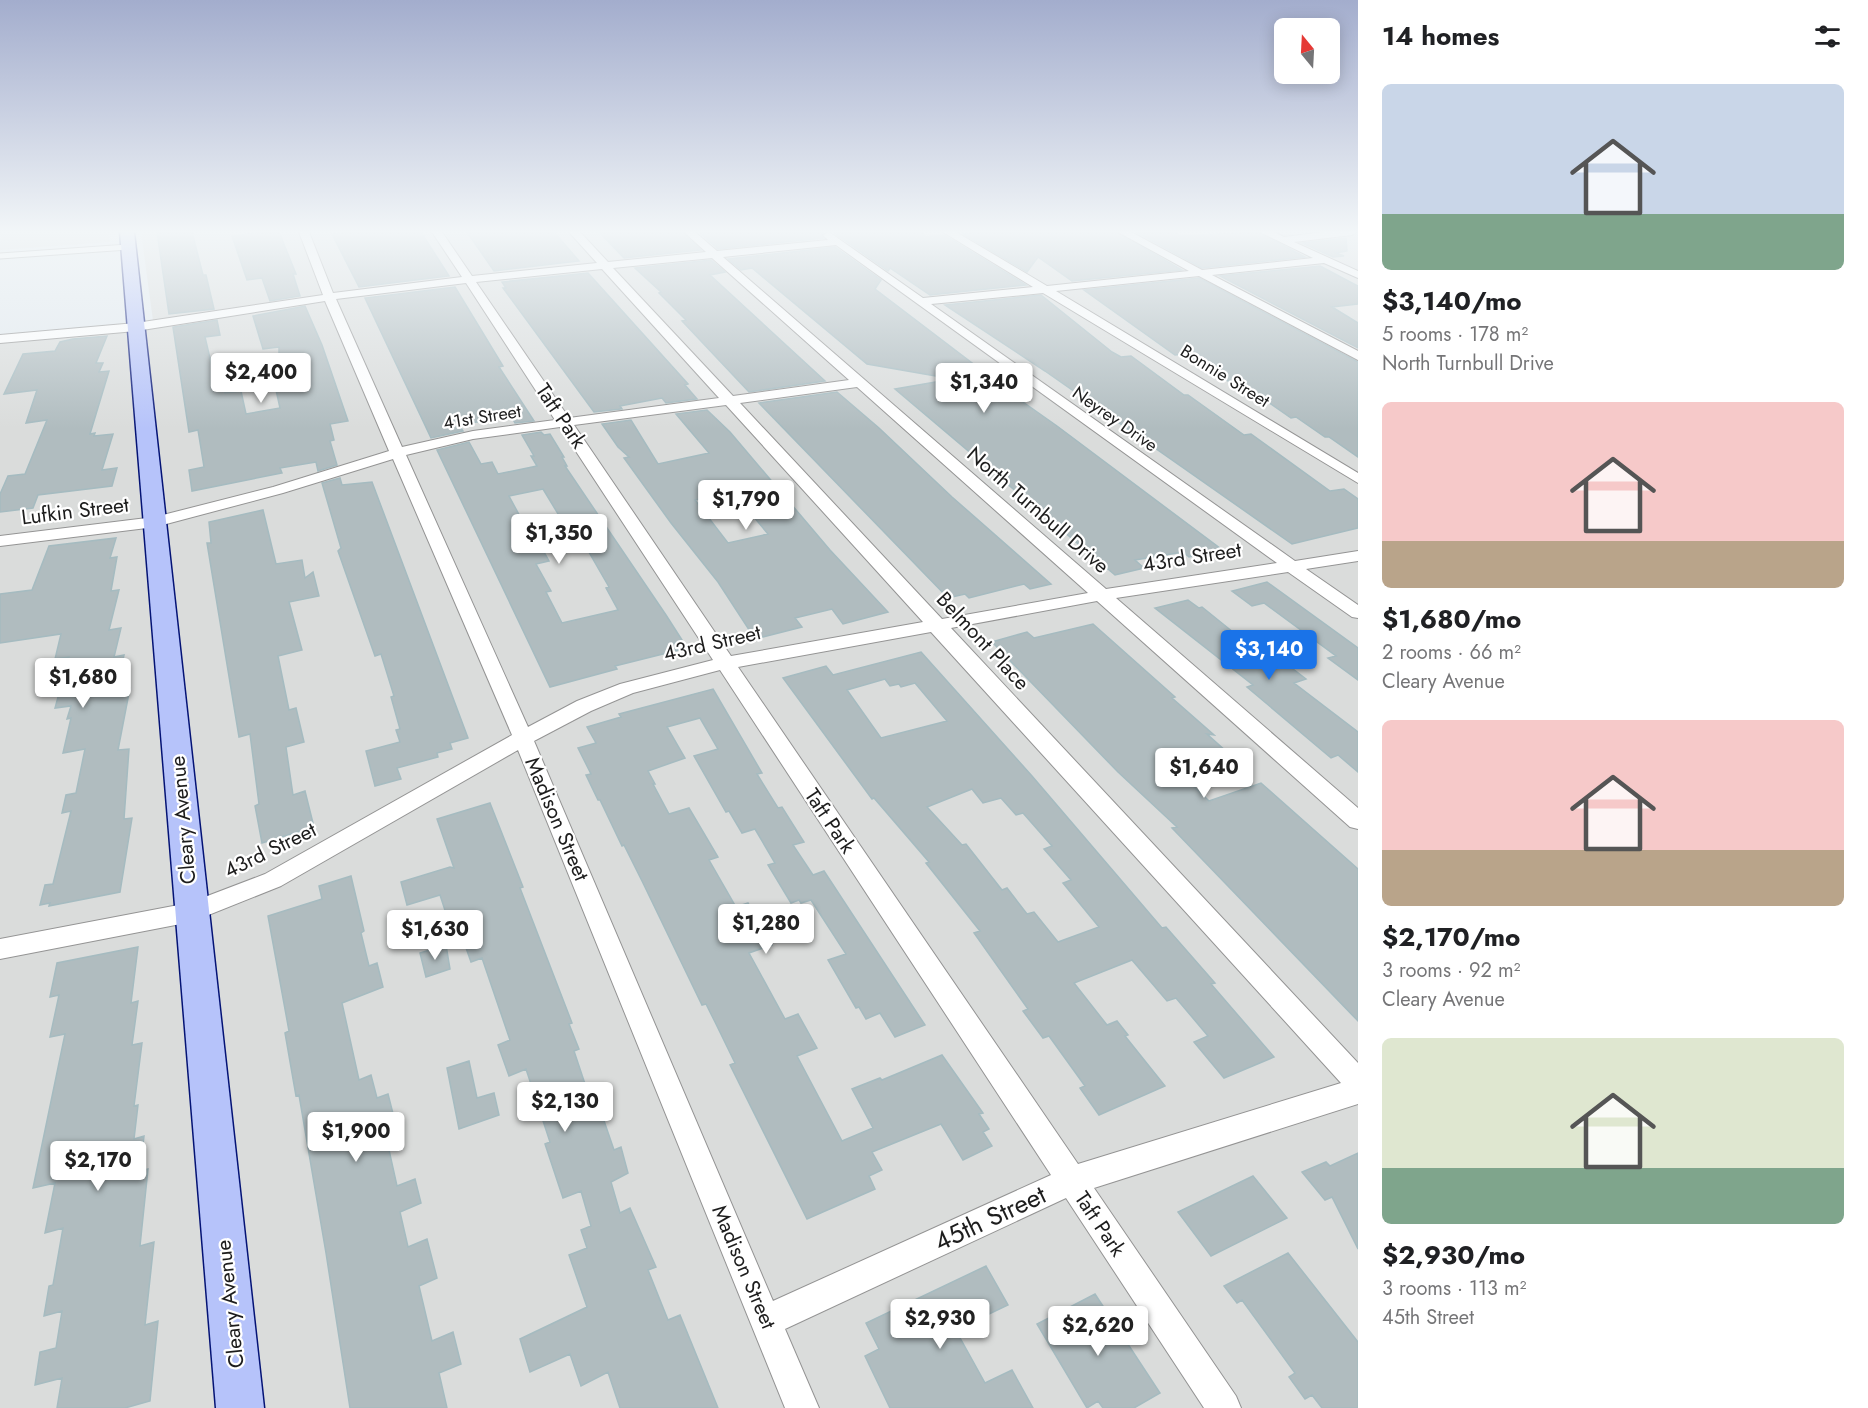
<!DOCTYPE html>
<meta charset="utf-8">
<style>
body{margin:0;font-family:Jost,sans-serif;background:#f6f6f6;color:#202124;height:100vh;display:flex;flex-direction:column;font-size:22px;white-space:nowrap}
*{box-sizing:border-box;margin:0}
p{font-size:20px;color:#757577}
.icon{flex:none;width:33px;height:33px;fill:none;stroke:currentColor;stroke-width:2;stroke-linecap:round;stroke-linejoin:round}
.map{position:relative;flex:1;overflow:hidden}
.panel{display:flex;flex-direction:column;background:#fff;width:510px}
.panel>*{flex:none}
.needle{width:39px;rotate:342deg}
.controls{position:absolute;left:1274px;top:18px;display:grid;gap:12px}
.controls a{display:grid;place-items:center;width:66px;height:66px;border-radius:9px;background:#fff;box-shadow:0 3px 15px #0003;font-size:30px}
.price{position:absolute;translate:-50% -51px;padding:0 14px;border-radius:6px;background:#fff;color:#222;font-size:20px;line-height:39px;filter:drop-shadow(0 2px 3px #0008)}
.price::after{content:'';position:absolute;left:50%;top:36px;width:18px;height:14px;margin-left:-9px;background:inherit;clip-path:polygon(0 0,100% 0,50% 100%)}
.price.on{background:#1a73e8;color:#fff}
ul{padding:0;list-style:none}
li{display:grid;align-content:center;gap:12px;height:318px;padding:0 24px}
li span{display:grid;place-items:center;height:186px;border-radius:9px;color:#555}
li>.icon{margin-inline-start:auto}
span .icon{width:108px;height:108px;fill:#fffc;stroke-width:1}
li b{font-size:26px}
h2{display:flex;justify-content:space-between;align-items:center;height:72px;padding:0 24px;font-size:26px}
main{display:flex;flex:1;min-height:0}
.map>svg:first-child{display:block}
.residential{fill:#dadcdb}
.building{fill:#b0bcbf;stroke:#a5bbc0;stroke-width:1.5;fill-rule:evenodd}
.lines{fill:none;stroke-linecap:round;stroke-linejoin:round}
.lane-casing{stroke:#949494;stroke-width:7}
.street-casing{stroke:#949494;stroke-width:2}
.secondary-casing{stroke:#041375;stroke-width:3}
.lane{stroke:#fff;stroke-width:5}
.street{fill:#fff;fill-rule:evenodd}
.secondary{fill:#b6c3fa;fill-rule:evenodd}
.labels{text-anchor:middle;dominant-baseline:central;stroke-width:4.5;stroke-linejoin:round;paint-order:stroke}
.far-street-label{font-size:18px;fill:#1d1d1d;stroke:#fff}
.street-label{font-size:21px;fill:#1d1d1d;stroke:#fff}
.near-street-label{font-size:26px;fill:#1d1d1d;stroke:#fff}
</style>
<main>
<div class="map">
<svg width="1358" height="1408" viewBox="0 0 1358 1408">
<rect width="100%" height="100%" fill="#e3eaef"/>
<path class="residential" d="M1 232H109L110 242 0 250Z
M141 232H1358V1408H0V343L154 328Z"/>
<path class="building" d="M157 232H192L203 275H206L214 309 169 314Z
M262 232H279L296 274H293L300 296 270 301 262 278 247 280 232 236Z
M348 232H421L449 276 359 287 332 234Z
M467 232H554L579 261 494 271Z
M599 232H682L701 250 624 258Z
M699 232H823L821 235 823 238 718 249Z
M833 232H921L926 237 944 235 1026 285 930 295 890 268 888 271Z
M978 232H1116L1182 270 1072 281 1038 257 1027 272 963 234Z
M1136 232H1174L1180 236 1258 232 1305 257 1202 268Z
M1346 238 1347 251 1336 253 1344 256 1333 257 1302 243Z
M835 247 881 280 875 289 988 375 986 376 1057 426 1221 549 1189 557 1183 552 1135 560 1144 568 1115 575 895 389 953 379 867 364 752 268 741 270 728 259Z
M711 260 725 272 710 275 825 381 749 392 682 321 686 320 659 293 661 292 635 268Z
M1320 266 1358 286V304L1332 307 1358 323V348L1220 276Z
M588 273 688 384 685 385 697 399 666 403 662 398 620 406 622 409 594 412 503 288H506L502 282Z
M1199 278 1358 362V457L1329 437H1325L1296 417 1291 418 1265 400 1260 401 1185 354 1175 355 1084 290Z
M455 287 503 366 499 367 534 421 515 423 511 416 459 425 463 431 431 438 365 298Z
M1041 295 1112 352 1121 357 1131 356 1184 395H1188L1244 435 1251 434 1330 491 1344 489 1358 499V528L1292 544 1045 371 945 305Z
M305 306 322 345 348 421 330 424 334 440 330 441 337 465 318 471 316 462 280 468 282 473 192 491 189 470 204 467 198 430 189 432 173 327 217 320 220 335 205 337 216 384 223 382 225 393 241 391 246 414 280 408 276 390 279 389V347L263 349 253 316Z
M107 336 96 363H103L99 372 109 371 90 434 95 433 94 436 113 434 102 470 117 468 112 486 38 495 33 508 0 512V494L8 476 25 474 47 420 26 423 37 390 4 394 23 354 55 351 60 342 73 339Z
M837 392 879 428 952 497 1051 584 1030 589 1024 584 969 598 965 594 948 598 759 403Z
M707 410 730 432 830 550 888 612 843 624 832 609 795 618 802 627 755 639 718 582 671 523 624 458 629 457 618 447 602 424 631 420 658 464 709 453 676 414ZM733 492 768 534 728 543 695 500Z
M541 432 544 435 550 434 564 457H562L567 466H565L666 615 682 640 675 643 679 650 615 666 617 669 550 687 437 450 469 442 481 464 492 462 498 474 537 466 531 456H534L522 435ZM543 489 572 537 579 535 609 587 606 588 618 610 562 623 546 592 551 591 536 564 549 561 534 534 530 535 509 496Z
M340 478 342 485 372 482 468 738 450 743 452 749 437 753 438 757 397 768 401 779 375 786 366 751 400 742 396 730 400 729 391 697 394 696 381 654 375 656 338 551 341 548 322 483Z
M263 510 276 564 302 560 305 578 313 572 319 596 289 602 302 650 278 656 289 710 296 708 304 742 286 747 293 795 305 791 314 827 262 843 255 806 259 804 250 734 239 737 207 543H211L209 522Z
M116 538 110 558 117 557 111 591 119 590 109 630 121 628 114 657 124 655 117 690 130 688 118 750 129 749 124 819 132 818 120 892 49 906 50 903 40 905 45 885 53 884 71 811 62 813 66 795 76 793 85 749 63 753 71 718 67 719 71 706 55 708 69 657 55 659 61 634 0 643V594L32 590 49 546Z
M1267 582 1358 648V680L1328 658 1336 656 1264 603 1252 606 1232 591Z
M1188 600 1199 608 1202 607 1254 649 1263 646 1306 679 1294 683 1358 732V772L1338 755 1331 758 1247 687 1253 685 1155 608Z
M1093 624 1175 697 1172 698 1214 735 1207 734 1228 753 1177 770 1209 801 1261 783 1358 869V1021L1172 828 1177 827 1118 772 992 642 1027 632 1034 638Z
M921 652 1032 776 1162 928 1166 927 1215 983 1211 984 1274 1057 1224 1078 1194 1042 1208 1036 1176 998 1167 1001 1132 960 1074 983 1107 1025 1117 1021 1128 1035 1125 1036 1165 1086 1099 1115 1080 1088 1085 1086 1049 1036 1043 1038 1023 1011 1028 1009 974 933 980 931 926 863 929 862 874 798 872 799 783 678 826 666 833 675ZM885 679 890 686 899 684 901 687 915 683 947 721 881 738 847 690ZM972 789 983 803 1001 798 1016 815 1023 813 1052 846 1044 849 1071 880 1063 883 1099 927 1058 942 1034 912 1027 914 1007 888 1002 890 966 844 962 845 927 807Z
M713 689 762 773 757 774 778 808 782 807 804 842 793 845 813 875 824 871 925 1025 895 1037 880 1013 866 1019 859 1007 856 1008 828 960 846 954 811 900 801 903 799 900 791 903 768 865 775 863 755 829 742 833 729 811 726 812 694 756 718 749 700 718 667 727 685 758 648 771 655 784H653L669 814 689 808 718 857 709 860 736 907 748 903 772 945 749 953 785 1019 798 1014 817 1048 797 1056 842 1141 873 1128 852 1089 880 1078 882 1080 942 1055 983 1113 979 1114 989 1129 983 1132 992 1146 963 1160 941 1124 872 1152 882 1170 869 1176 875 1189 807 1219 730 1065 735 1063 715 1022 706 1004 702 1005 643 883 624 845 622 846 600 800H598L586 775 591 774 578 748 596 743 587 727 621 717 619 714Z
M490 803 523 887 520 888 572 1023 569 1024 579 1049 574 1051 587 1090 595 1087 604 1111 601 1112 614 1150 621 1147 628 1173 611 1182 620 1213 630 1208 656 1267 648 1270 668 1320 680 1315 718 1408H620L608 1372 581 1386 570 1354 530 1372 520 1339 587 1307 569 1255 587 1248 581 1230 591 1226 581 1191 563 1198 545 1144 550 1142 526 1069 509 1076 498 1045 510 1040 482 958 471 962 465 945 457 947 440 895 407 905 401 882 450 867 454 868 437 819Z
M351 876 364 931 361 933 369 966 377 963 383 987 342 1003 359 1080 371 1075 377 1098 388 1094 399 1137 387 1141 397 1186 415 1179 421 1203 400 1212 408 1247 427 1239 437 1278 419 1286 432 1341 453 1332 461 1364 439 1373 447 1408H350L326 1253 299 1095 296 1096 285 1033 289 1031 268 916 322 899 319 886Z
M446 945 450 969 426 977 420 953Z
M138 947 131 1003 138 1001 132 1045 142 1043 134 1106 138 1105 134 1139 144 1136 140 1171 148 1169 140 1246 154 1242 145 1325 158 1321 150 1401 125 1408H57L62 1378 35 1385 40 1352 56 1348 62 1311 44 1316 49 1286 53 1285 63 1228 45 1233 55 1183 33 1188 65 1034 50 1037 59 995 50 997 57 963Z
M469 1061 477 1098 494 1093 499 1115 459 1129 447 1068Z
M1358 1153V1249L1332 1197 1325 1200 1302 1172 1326 1162 1330 1166Z
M1253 1176 1287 1218 1211 1256 1178 1212Z
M1288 1253 1358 1342V1408H1322L1312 1395 1305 1399 1289 1377 1295 1373 1242 1300 1237 1303 1224 1286Z
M986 1266 1008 1305 966 1325 970 1331 959 1336 985 1383 1012 1370 1033 1408H890L865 1356 879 1349 866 1323Z
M1095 1294 1160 1393 1134 1408H1103L1098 1401 1087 1408 1037 1324Z"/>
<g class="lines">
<g class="lane-casing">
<path id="lane" d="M0 256 128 247"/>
</g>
<g class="street-casing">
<path id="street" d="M299 232H309L333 293 462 277 432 232H442L472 276 597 263 569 232H580L608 262 706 252 684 232H695L717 251 828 240 823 235 829 232 923 298 1033 287 943 232H956L1047 286 1189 271 1118 232H1131L1202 270 1313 258 1260 232H1274L1284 237 1324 232H1357L1352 235 1294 242 1358 271V278L1324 263 1212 275 1358 351V360L1199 276 1056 291 1358 473V483L1043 293 931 304 1295 561 1358 551V561L1306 569 1358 605V618L1352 617 1288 572 1116 598 1358 808V829L1350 827 1097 601 951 628 1358 1063V1104L1094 1188 1236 1396 1241 1408H1204L1066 1198 785 1329 819 1408H785L518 750 281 886 191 922 0 959V939L189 903 265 874 512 735 393 459 283 493 155 527 0 546V536L155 517 273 487 389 451 325 301 136 331 0 343V335L136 323 323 295ZM836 245 1277 563 1106 589 723 257ZM712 258 849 380 733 396 613 268ZM602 269 719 398 569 418 476 282ZM466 283 555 420 473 431 402 447 336 299ZM857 387 1088 593 942 619 740 403ZM726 405 923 622 731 656 574 425ZM560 427 713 660 620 684 577 701 528 727 406 455 473 439ZM931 632 1341 1083 1078 1164 738 667ZM720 670 1051 1175 773 1301 534 741 591 711 633 693Z"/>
</g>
<g class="secondary-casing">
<path id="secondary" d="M120 232H134L264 1408H216Z"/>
</g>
<use href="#lane" class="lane"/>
<use href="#street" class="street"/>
<use href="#secondary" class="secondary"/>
</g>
<linearGradient id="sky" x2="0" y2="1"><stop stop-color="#a3adcd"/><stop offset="0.54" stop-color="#f2f6f8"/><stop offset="1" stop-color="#f2f6f8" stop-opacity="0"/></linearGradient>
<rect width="1358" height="429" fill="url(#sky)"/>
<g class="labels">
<g class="far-street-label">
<text transform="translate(1225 376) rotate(32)">Bonnie Street</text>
<text transform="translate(482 417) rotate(-9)">41st Street</text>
<text transform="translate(1115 419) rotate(35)">Neyrey Drive</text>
</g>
<g class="street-label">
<text transform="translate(561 416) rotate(56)">Taft Park</text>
<text transform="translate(1038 510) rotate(41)">North Turnbull Drive</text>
<text transform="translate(75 511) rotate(-7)">Lufkin Street</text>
<text transform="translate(1192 557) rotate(-9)">43rd Street</text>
<text transform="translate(983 641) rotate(47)">Belmont Place</text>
<text transform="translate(712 643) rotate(-13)">43rd Street</text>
<text transform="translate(557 819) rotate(67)">Madison Street</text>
<text transform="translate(183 820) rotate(-95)">Cleary Avenue</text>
<text transform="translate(830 821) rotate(56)">Taft Park</text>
<text transform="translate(270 850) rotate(-26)">43rd Street</text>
<text transform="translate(1100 1224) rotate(56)">Taft Park</text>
<text transform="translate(744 1267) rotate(67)">Madison Street</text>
<text transform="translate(230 1304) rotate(-96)">Cleary Avenue</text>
</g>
<g class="near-street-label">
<text transform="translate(990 1218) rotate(-25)">45th Street</text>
</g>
</g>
</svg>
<div class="controls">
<a><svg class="needle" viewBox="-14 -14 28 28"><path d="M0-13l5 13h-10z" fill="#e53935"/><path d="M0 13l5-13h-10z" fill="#757577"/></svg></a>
</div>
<b class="price" style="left:261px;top:404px">$2,400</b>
<b class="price" style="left:984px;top:414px">$1,340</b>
<b class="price" style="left:746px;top:531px">$1,790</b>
<b class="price" style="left:559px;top:565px">$1,350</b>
<b class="price on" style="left:1269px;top:681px">$3,140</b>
<b class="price" style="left:83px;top:709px">$1,680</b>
<b class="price" style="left:1204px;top:799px">$1,640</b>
<b class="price" style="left:766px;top:955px">$1,280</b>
<b class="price" style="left:435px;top:961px">$1,630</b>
<b class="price" style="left:565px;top:1133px">$2,130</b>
<b class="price" style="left:356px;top:1163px">$1,900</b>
<b class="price" style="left:98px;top:1192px">$2,170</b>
<b class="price" style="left:940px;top:1350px">$2,930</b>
<b class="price" style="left:1098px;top:1357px">$2,620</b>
</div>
<section class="panel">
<h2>14 homes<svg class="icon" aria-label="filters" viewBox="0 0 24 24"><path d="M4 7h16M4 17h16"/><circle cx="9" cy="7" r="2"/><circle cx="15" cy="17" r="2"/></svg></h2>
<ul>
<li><span style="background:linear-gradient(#c9d6e8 70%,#7fa58c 0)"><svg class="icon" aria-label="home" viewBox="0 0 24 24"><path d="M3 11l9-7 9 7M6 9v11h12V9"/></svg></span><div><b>$3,140/mo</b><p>5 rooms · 178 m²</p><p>North Turnbull Drive</p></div></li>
<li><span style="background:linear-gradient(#f6c9c9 75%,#b9a48a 0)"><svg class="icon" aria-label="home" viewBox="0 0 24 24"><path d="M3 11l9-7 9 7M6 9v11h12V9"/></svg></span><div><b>$1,680/mo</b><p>2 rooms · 66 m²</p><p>Cleary Avenue</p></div></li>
<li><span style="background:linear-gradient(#f6c9c9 70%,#b9a48a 0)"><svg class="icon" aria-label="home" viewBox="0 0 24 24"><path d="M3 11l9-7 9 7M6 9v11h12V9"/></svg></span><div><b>$2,170/mo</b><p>3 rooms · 92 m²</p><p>Cleary Avenue</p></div></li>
<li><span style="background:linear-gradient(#dfe7d0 70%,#7fa58c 0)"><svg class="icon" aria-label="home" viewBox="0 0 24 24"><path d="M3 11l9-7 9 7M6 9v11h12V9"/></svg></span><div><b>$2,930/mo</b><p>3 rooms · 113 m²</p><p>45th Street</p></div></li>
</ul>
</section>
</main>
